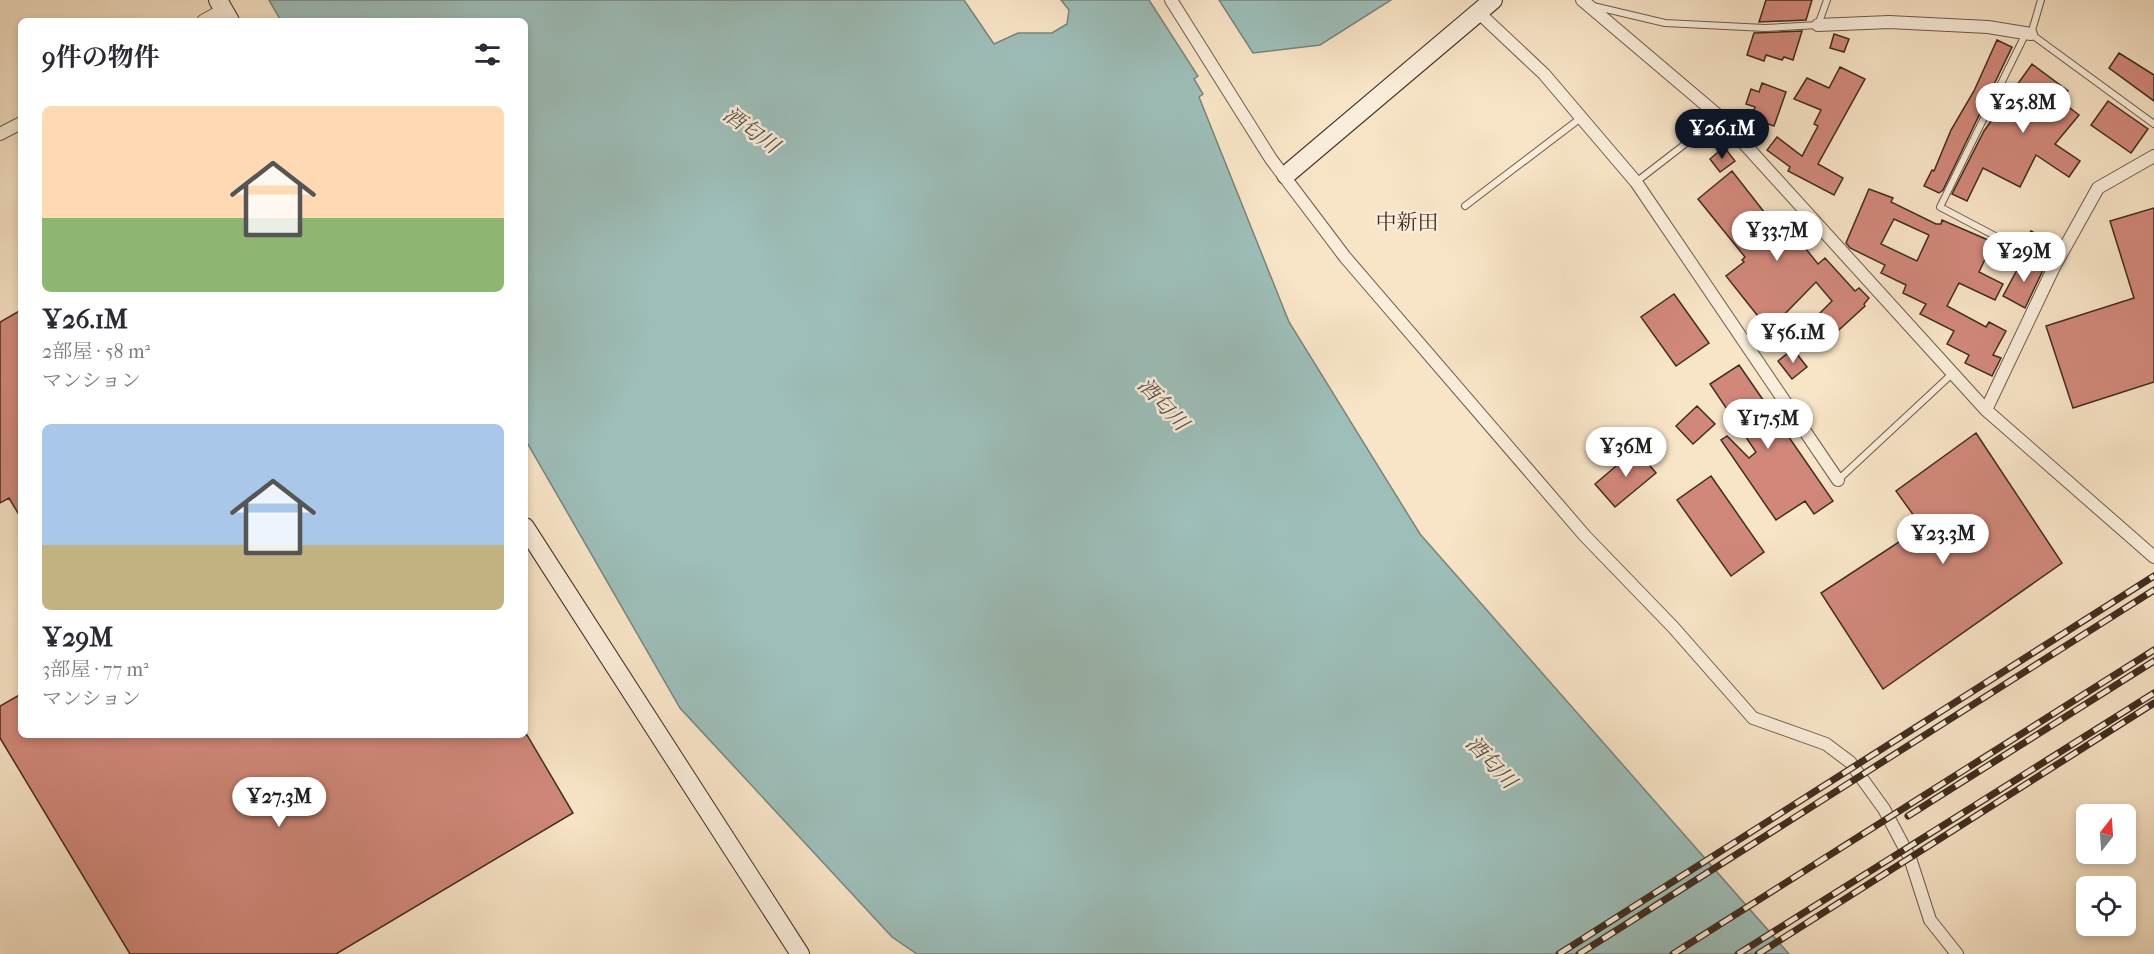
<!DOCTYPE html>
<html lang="ja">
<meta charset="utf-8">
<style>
body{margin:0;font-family:"IM FELL French Canon","Noto Serif JP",serif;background:#f7f7f7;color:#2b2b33;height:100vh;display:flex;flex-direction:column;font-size:22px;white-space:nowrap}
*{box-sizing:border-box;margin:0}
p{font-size:20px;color:#7c7c81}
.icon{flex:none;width:33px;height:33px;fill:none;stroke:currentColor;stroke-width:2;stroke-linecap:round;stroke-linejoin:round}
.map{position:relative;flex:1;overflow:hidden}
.sheet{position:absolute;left:18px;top:18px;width:510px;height:720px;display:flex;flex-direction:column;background:#fff;border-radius:9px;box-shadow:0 3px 9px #0003}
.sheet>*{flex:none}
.needle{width:39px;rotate:17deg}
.fabs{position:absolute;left:2076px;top:804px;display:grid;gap:12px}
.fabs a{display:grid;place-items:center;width:60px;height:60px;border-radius:9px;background:#fff;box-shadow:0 3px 9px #0003;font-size:30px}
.price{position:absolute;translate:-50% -51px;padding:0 14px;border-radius:21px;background:#fff;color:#222;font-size:20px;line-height:39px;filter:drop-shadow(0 2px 3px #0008)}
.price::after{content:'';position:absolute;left:50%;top:36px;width:18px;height:14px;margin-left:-9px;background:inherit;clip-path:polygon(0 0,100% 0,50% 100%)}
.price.current{background:#111827;color:#fff}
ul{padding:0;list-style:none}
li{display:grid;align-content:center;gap:12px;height:318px;padding:0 24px}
li span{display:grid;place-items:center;height:186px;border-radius:9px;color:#555}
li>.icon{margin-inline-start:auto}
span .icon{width:108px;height:108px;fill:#fffc;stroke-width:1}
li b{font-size:26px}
h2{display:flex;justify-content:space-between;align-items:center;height:72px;padding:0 24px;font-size:26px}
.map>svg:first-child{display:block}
.water{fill:#9dbeb9;stroke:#78847c;stroke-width:1.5}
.building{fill:#d1887b;stroke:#412d20;stroke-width:1.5;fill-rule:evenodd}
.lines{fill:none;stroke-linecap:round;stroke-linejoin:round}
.lane-casing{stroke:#6f5b4a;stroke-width:8}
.street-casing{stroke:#6f5b4a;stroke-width:14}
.secondary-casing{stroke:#412d20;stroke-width:20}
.lane{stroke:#faeddb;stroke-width:6}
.street{stroke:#faeddb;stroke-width:12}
.secondary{stroke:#faeddb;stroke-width:18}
.rail-casing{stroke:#412d20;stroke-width:7}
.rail{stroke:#faeddb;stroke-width:4.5;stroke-dasharray:14;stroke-linecap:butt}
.labels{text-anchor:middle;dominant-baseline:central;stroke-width:5;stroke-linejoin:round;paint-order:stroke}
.water-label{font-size:21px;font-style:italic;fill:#585146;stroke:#faeddb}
.neighbourhood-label{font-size:21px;fill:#412d20;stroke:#faeddb}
</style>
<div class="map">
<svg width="2154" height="954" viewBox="0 0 2154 954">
<rect width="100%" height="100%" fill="#f8e4c7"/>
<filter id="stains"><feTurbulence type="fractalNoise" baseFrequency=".00333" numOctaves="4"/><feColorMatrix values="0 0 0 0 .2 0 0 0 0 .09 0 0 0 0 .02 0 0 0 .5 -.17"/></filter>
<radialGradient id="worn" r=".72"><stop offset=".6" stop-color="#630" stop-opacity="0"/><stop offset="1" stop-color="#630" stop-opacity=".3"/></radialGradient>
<path class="water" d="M269 0H964L994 44 1018 33H1052L1067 24 1069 10 1061 0H1149L1198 76 1194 79 1203 94 1199 97 1289 322 1420 534 1789 954H917L892 937 680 708 525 439V21H281Z
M1219 0H1391L1320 45 1253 53Z"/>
<path class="building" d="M1766 0H1812L1806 20 1759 22Z
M1802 31 1793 60 1784 57 1782 60 1766 55 1764 61 1747 55 1754 33Z
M1834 34 1849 39 1844 52 1830 48Z
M1997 40 2012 47 1943 190 1939 193 1924 186 1932 170 1934 171 1951 130 1974 91Z
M2119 53 2154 75V101L2109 68Z
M2032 64 2068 91 2061 101 2079 115 2055 144 2080 161 2069 177 2036 155 2020 187 1983 168 1967 201 1952 194 1984 131Z
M1840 67 1865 79 1818 164 1843 178 1834 195 1788 171 1790 167 1767 150 1777 137 1802 156 1818 126 1814 124 1821 110 1794 99 1807 78 1829 88Z
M1762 83 1786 92 1774 126 1751 118 1755 107 1746 104 1751 89 1759 92Z
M2108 101 2148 129 2131 153 2091 125Z
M1724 147 1735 161 1720 172 1710 159Z
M1732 171 1779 231 1786 224 1818 264 1825 258 1855 291 1859 288 1869 298 1864 304 1865 306 1829 339 1812 321 1832 301 1816 282 1769 330 1726 276 1744 262 1742 260 1745 257 1698 199Z
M1869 189 1893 198 1891 202 1936 224H1941L1942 220 1988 240 1983 251 1988 253 1979 272 2003 284 1995 300 1959 283 1947 306 1986 327 1989 322 2006 331 1993 355 2001 358 1992 376 1965 363 1969 355 1947 344 1954 331 1920 314 1926 304 1903 293 1906 285 1881 273 1885 265 1850 248 1846 243ZM1894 219 1929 235 1917 261 1881 244Z
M2154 208V382L2073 408 2046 326 2134 298 2110 221Z
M2031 231 2057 245 2049 259 2024 243Z
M2024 257 2044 268 2025 308 2003 296Z
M1674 294 1709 343 1676 366 1641 317Z
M21 310V518L9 498 0 503V322Z
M1793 349 1807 367 1792 379 1778 361Z
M1739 365 1833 501 1814 514 1805 501 1776 520 1721 440 1727 436 1749 458 1756 452 1710 384Z
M1697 406 1715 424 1693 444 1676 426Z
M1976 433 2062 563 1883 689 1821 593 1922 527 1896 491Z
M1636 449 1656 473 1615 507 1595 484Z
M1711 476 1764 552 1731 576 1677 500Z
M21 694V735H527L573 813 336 954H130L0 738V706Z"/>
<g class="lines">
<g class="lane-casing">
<path id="lane" d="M2041 0 2031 34 2154 124
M1593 6 1665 23 1765 28 1818 25 1827 0
M2026 33 1940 207 2054 267
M1636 182 1720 117
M1465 206 1582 117
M1838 480 1953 373"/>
</g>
<g class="street-casing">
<path id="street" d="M1171 0 1271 159 1345 257 1585 536 1673 627 1753 718 1826 744 1850 762 1884 809 1910 858 1930 920 1957 954
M1582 0 1720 117 1986 410 2154 557
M1477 11 1544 74 1636 182 1838 480
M203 21 224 9
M1818 25 1889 22 1988 27 2031 34
M0 134 21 123
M1986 410 2054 267 2098 188 2154 156"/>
</g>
<g class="secondary-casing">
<path id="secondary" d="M218 0 230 21
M1286 175 1493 0
M525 527 800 954"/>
</g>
<use href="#lane" class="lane"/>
<use href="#street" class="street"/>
<use href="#secondary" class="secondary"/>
<g class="rail-casing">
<path id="rail" d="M1908 816 2154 661
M1559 954 2154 576
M1579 954 2154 590
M1673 954 2154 650
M1738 954 2154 693
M1758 954 2154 703"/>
</g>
<use href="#rail" class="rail"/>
</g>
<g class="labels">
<g class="water-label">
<text transform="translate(751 130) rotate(36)">酒匂川</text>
<text transform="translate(1163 404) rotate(47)">酒匂川</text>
<text transform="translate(1491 762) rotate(47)">酒匂川</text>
</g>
<g class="neighbourhood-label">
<text x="1407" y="222">中新田</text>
</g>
</g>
<rect width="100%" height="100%" filter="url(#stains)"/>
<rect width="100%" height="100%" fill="url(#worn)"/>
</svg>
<div class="fabs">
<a><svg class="needle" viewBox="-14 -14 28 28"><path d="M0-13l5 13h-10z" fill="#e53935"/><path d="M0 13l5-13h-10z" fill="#7c7c81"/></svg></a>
<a><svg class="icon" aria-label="locate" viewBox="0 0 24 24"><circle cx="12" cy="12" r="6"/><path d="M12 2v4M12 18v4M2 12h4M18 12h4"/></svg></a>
</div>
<b class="price" style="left:2023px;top:134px">¥25.8M</b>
<b class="price current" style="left:1722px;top:160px">¥26.1M</b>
<b class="price" style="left:1777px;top:262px">¥33.7M</b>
<b class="price" style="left:2024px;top:283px">¥29M</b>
<b class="price" style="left:1793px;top:364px">¥56.1M</b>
<b class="price" style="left:1768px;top:450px">¥17.5M</b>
<b class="price" style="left:1626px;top:478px">¥36M</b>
<b class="price" style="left:1943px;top:565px">¥23.3M</b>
<b class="price" style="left:279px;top:828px">¥27.3M</b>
<section class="sheet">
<h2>9件の物件<svg class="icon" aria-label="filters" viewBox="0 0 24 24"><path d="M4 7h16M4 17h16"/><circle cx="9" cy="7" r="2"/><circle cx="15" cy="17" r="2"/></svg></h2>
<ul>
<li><span style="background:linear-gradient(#ffd9b3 60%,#8fb573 0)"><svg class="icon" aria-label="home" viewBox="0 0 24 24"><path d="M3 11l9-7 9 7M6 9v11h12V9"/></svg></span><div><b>¥26.1M</b><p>2部屋 · 58 m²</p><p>マンション</p></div></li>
<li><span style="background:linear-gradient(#a9c7e8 65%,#c2b280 0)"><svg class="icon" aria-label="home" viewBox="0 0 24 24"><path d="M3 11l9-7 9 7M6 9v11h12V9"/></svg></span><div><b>¥29M</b><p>3部屋 · 77 m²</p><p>マンション</p></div></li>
</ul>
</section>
</div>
